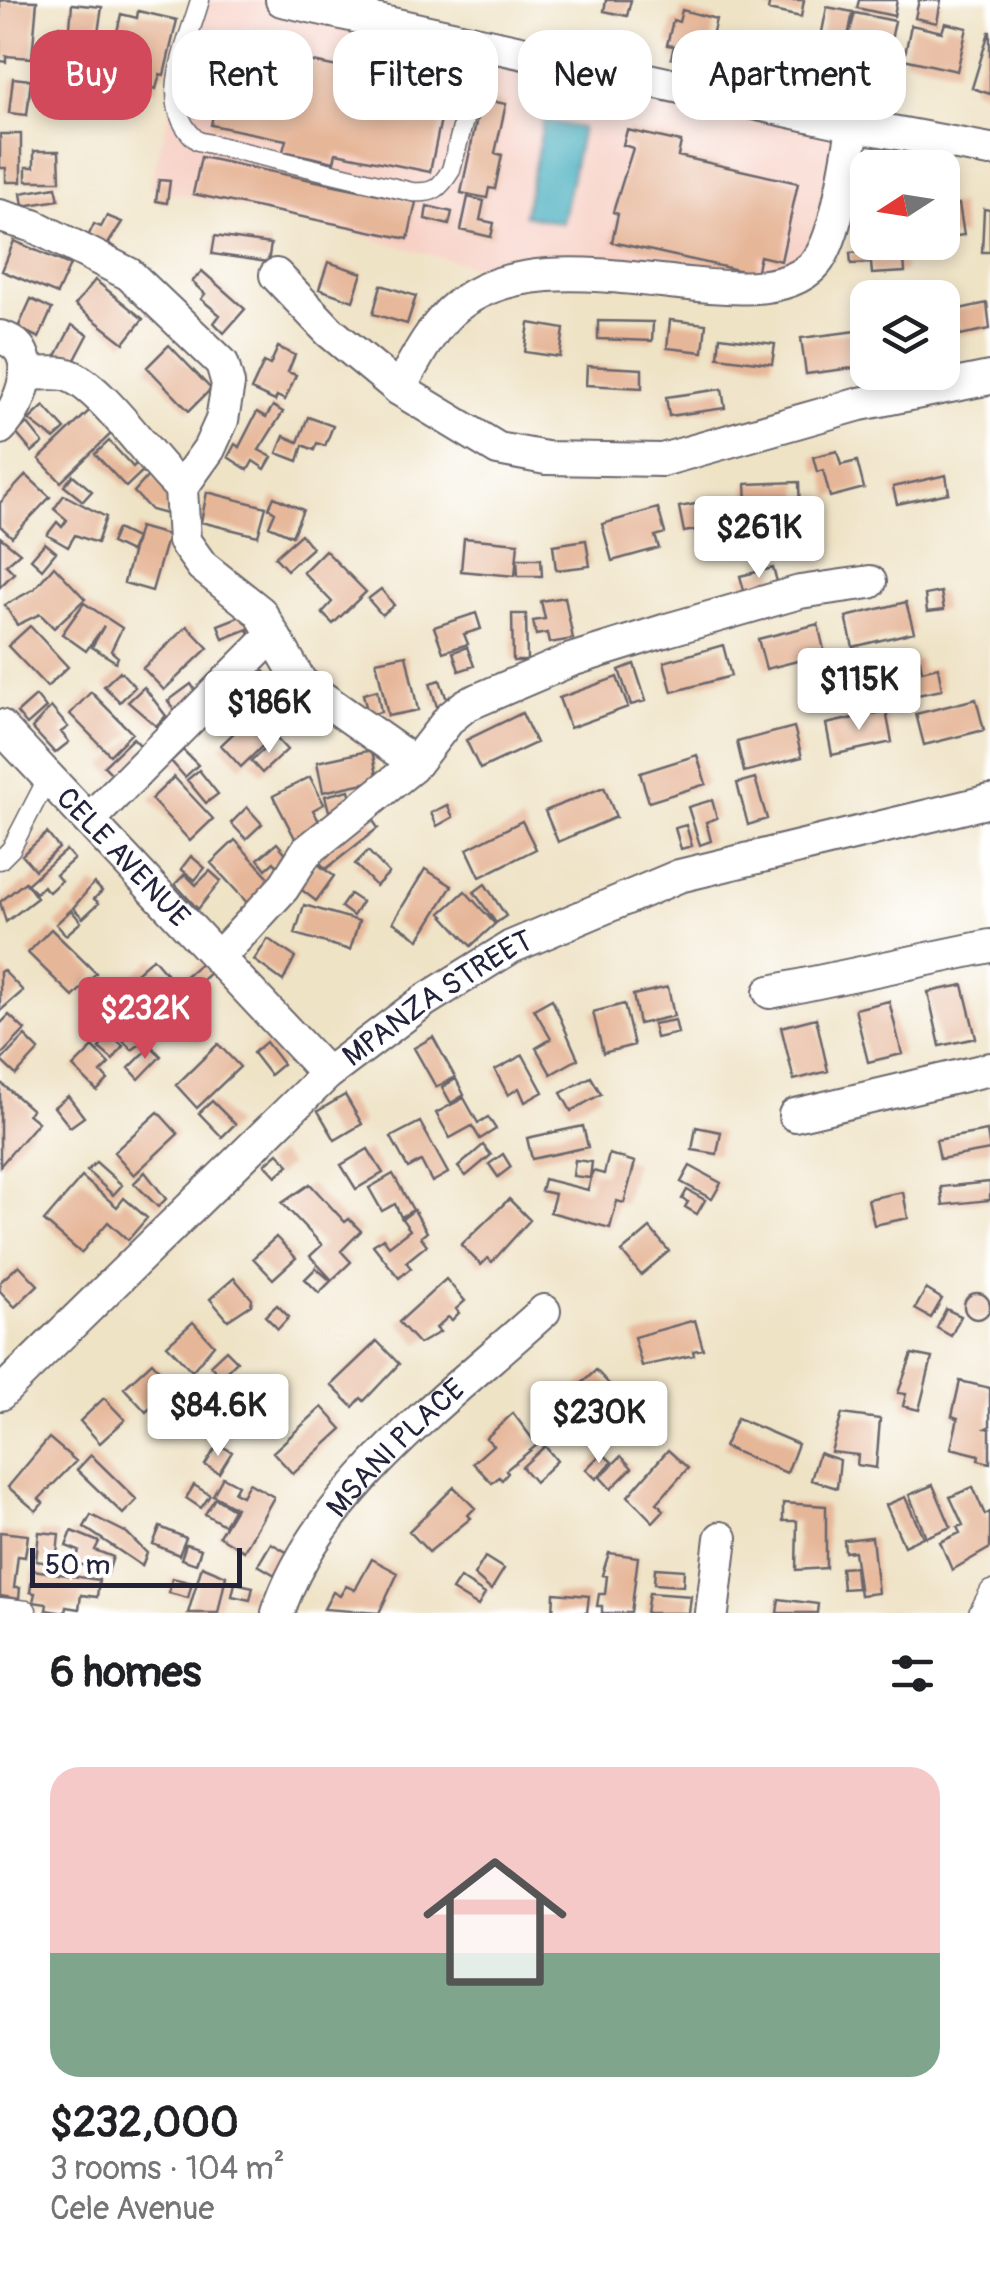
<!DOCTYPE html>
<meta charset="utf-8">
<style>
body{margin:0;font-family:Pangolin,sans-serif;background:#f6f6f6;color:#202124;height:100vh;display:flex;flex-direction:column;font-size:38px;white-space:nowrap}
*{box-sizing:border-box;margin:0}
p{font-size:32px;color:#757577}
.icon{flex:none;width:55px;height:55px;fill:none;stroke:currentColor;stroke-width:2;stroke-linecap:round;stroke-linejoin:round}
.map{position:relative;height:1613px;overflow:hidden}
.sheet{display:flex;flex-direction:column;background:#fff;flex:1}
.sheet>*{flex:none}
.top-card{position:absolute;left:30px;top:30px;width:930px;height:90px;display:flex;gap:20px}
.needle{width:65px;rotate:258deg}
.tools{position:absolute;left:850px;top:150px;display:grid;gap:20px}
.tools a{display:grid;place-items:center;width:110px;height:110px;border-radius:20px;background:#fff;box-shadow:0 5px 15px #0003;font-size:50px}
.scale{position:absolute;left:30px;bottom:25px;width:212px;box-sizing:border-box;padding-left:10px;border:5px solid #22223b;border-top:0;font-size:28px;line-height:35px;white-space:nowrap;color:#22223b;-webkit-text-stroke:8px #fff;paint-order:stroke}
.price{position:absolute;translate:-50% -85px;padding:0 22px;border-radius:10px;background:#fff;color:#222;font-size:32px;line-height:65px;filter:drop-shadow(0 2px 5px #0008)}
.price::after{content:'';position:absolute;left:50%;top:60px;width:30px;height:22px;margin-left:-15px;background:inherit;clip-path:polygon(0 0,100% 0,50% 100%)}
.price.current{background:#d1495b;color:#fff}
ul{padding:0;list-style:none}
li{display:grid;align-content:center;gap:20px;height:530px;padding:0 50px}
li+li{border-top:2px solid #e0e0e0}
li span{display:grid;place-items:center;height:310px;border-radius:30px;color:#555}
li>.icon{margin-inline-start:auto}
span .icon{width:180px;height:180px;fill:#fffc;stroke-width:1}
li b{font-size:42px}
h2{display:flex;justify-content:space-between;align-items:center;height:120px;padding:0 50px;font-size:42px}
.chip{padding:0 35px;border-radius:30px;background:#fff;box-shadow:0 5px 15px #0003;font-size:35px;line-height:90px}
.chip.current{background:#d1495b;color:#fff}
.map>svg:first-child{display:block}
.built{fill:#f7d1c6}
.water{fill:#3caabb;stroke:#2f667b;stroke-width:2.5}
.building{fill:#e6b698}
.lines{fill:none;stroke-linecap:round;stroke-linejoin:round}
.lane-casing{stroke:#6a666c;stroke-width:21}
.street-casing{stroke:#6a666c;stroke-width:36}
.lane{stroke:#fff;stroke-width:18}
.street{stroke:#fff;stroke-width:32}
.labels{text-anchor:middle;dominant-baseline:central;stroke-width:9;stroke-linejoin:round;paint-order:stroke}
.street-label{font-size:30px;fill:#22223b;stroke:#fff}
</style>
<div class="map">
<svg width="990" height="1613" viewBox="0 0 990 1613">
<rect width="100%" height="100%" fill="#fff"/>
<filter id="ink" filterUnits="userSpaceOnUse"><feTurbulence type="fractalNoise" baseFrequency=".01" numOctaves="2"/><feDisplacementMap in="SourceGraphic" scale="20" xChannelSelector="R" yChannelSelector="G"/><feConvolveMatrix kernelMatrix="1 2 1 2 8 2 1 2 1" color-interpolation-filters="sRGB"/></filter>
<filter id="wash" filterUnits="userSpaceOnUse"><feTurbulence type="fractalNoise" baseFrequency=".0048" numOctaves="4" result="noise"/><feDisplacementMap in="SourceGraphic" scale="40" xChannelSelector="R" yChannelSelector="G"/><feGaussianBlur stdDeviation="2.25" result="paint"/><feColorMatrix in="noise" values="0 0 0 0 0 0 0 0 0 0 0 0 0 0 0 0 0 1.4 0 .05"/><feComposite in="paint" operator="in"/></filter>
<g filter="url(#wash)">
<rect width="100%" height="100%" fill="#efe3c6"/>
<path class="built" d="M200 0H288L854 123 800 276 518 279 334 228 149 188Z"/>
<path class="water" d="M544 120 582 128 562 223 524 215Z"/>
<g id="blocks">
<path class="building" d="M0 0 37 1 32 58 6 56V62L0 61Z
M606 0H631L627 16 604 11Z
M770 0H804L801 17 768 10Z
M859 0H897L894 16 857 8Z
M919 0H941L937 23 915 18Z
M72 4 102 7 91 78 73 76 74 69 55 66 59 26 70 27Z
M827 7 853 12 847 42 855 13 895 21 887 59 879 57 876 75 843 68 847 48 820 42Z
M682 10 716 19 705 66 671 58 674 46 667 45 673 20 679 22Z
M138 11 177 20 164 75 160 74 156 89 123 81 130 50 114 46 121 14 137 18Z
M945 23 967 28 957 71 904 59 911 25 942 32Z
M989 32H990V94L972 88Z
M756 43 789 51 785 71 770 68 769 75 749 71Z
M227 44 447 90 430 172 336 153 334 162 283 151 286 140 211 125Z
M804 52 824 57 816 90 796 85Z
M13 78 31 80 27 115 9 113Z
M58 78 91 82 89 97 57 94Z
M481 99 506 104 495 153 502 155 495 189 489 188 487 198 461 193Z
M627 130 681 142 678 156 798 183 781 261 760 256 756 274 612 242 618 214 613 212 633 148 623 145Z
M0 134H21V182H6V168H0Z
M34 151H59L60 181H26V167H34Z
M201 157 416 202 408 239 193 194Z
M159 180 170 181 167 203 156 201Z
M56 187 59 200 23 206 21 193Z
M468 197 484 201 480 220 494 223 491 237 461 230Z
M959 204 964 235 942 238V207Z
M427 206 452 212 449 225 425 219Z
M984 209 990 210V252H982Z
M107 216 122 222 108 244 115 247 110 261 82 249 94 224 101 227Z
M215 236 271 244 268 262 212 254Z
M14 241 70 265 57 294 2 271Z
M876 251 877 260 904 257 905 272 872 274 871 263 851 264 850 253Z
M328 262 362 273 353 301 319 289Z
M202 271 245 309 224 333 214 323 220 315 201 299 205 294 192 282Z
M95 280 143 319 124 343 75 305Z
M381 285 416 296 407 324 373 314Z
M31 299 52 309 39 338 18 328Z
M987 303 990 329 960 335 955 310Z
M670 320 706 324 703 352 667 348Z
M598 321 653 322 652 341 598 339Z
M529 323 564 329 560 357 525 352Z
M72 325 88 335 70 369 54 360Z
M857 331 861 367 806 374 801 338Z
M720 337 775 344 772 364 718 357Z
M169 345 211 389 189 411 147 367Z
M278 347 295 355 288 372 296 375 285 400 277 396 275 401 251 390 264 362 270 365Z
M587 366 642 369V388L586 385Z
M722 389 725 408 669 416 666 397Z
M44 406 65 429 54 439 29 420Z
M273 406 283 412 259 450 272 457 265 469 253 461 248 470 228 457 235 444 239 447 257 412 266 417Z
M91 409 113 432 61 482 39 459Z
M308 417 333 426 325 446 317 443 314 450 303 445 298 461 277 453 284 436 298 442Z
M27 423 43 443 32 452 16 433Z
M109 441 133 467 140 460 147 467 126 487 95 454Z
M837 451 841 465 857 461 864 488 830 497 823 470 817 472 813 457Z
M26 475 50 497 12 537 0 526V503Z
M73 475 92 491 83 501 64 486Z
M149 475 178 492 166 514 151 510 134 492Z
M946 475 949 493 897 504 893 487Z
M799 482 800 514H773L772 501 747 502 746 484Z
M207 492 266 507 258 536 201 522Z
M64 495 106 517 97 543 75 535 68 547 47 535 57 522 62 527 67 520 54 509Z
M274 497 303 510 292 536 269 526 275 512 269 508Z
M712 501 717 526 684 532 679 507Z
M658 508 665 533 655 536 659 548 612 561 602 524Z
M139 527 168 535 152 591 124 583Z
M117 529 136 538 130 552 111 543Z
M301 534 312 548 287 570 275 557Z
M0 537 20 553 6 565 14 573 0 587Z
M464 538 518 543 515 576 461 571Z
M586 540 590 566 556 570 553 545Z
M45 543 56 552 42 569 31 559Z
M325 550 366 592 333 624 322 613 332 602 303 572Z
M517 559H541L542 576H518Z
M54 566 85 599 54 628 40 614 17 625 5 605 34 589Z
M773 568 778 585 745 594 740 576Z
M381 589 394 605 382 615 368 599Z
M941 592 944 610 927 612 925 595Z
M565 597 573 639 549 643 547 633 536 635 533 621 545 619 541 601Z
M906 602 914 632 853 647 846 617Z
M84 603 122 628 111 651 118 657 116 662 92 647 104 626 86 651 62 634Z
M254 611 261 631 250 635 248 629 223 639 218 625Z
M476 613 481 629 464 634 468 644 443 652 434 627Z
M512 614H526L527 661H513Z
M818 624 825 654 766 669 758 639Z
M30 626 68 667 47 687 8 646Z
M187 626 208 648 164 690 143 668Z
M723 645 731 676 672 692 664 662Z
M467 647 474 666 459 671 453 652Z
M406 655 418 710 388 716 376 661Z
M920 660 922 671 938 667 942 690 912 696 905 662Z
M257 664 269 677 240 708 231 698Z
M634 664 646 701 631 705 619 670Z
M120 671 135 687 120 702 104 686Z
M863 673 865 690 849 692 848 674Z
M617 677 628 707 570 728 559 698Z
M840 677 841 694 812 696 811 679Z
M440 680 448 703 437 707 430 683Z
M191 684 201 699 179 716 168 701Z
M144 687 166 716 156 726 128 702Z
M377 690 381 712 368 715 363 694Z
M91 692 132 733 110 755 70 714Z
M36 696 46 708 27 725 17 713Z
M976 699 984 730 924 745 916 714Z
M262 706 282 727 241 767 221 745Z
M51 707 68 727 61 732 69 742 55 753 32 728Z
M886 711 892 742 832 755 826 724Z
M522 713 536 743 480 769 466 740Z
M794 727 802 757 744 772 737 742Z
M133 738 145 750 116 778 104 766Z
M276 738 287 750 262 773 251 761Z
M183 750 198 765 185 777 171 761Z
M372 750 378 780 323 792 317 762Z
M697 755 706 784 649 802 640 773Z
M199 770 218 794 206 803 187 780Z
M174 777 213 819 190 841 151 799Z
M310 777 324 804 313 810 323 829 297 842 273 796Z
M755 778 767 819 748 825 737 783Z
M604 787 616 817 558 842 545 811Z
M349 790 353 805 329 811 325 796Z
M712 800 717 818 706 822 711 841 700 845 688 807Z
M447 805 453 817 437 826 431 813Z
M247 807 262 824 246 839 231 823Z
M369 815 378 828 326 869 314 857Z
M522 821 536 849 480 877 467 849Z
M686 825 692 846 681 849 675 828Z
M47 833 59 848 35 870 22 855Z
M235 840 275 884 251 907 211 863Z
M277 843 293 862 282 872 274 862 266 869 258 859Z
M66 850 74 859 56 875 61 881 49 892 43 886 36 893 27 884Z
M368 851 389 873 376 886 355 864Z
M191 856 205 868 195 880 181 869Z
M316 863 334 876 316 901 298 887Z
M425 869 452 886 419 939 393 922Z
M210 871 221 881 198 909 175 884 185 874 196 885Z
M25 882 37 898 6 922 0 902Z
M94 883 102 891 94 899 99 903 83 918 73 908Z
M485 884 506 916 496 923 474 892Z
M465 891 495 924 471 946 441 913Z
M350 894 362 902 353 916 341 907Z
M304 905 359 921 350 950 295 934Z
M71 910 81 922 66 935 56 924Z
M51 929 96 973 73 997 28 953Z
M268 939 295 957 283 981 254 960Z
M153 958 192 1003 168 1025 128 980Z
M202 962 211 972 192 989 182 979Z
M3 970 23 991 0 1011V972Z
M963 985 976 1038 940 1046 928 992Z
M668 987 674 1016 639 1024 633 995Z
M552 999 578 1059 551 1074 536 1048 551 1039 534 1009Z
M889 1001 902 1054 868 1062 855 1009Z
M624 1004 634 1045 603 1053 593 1012Z
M152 1011 160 1020 154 1026 158 1031 132 1050 123 1041 132 1033 127 1029Z
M9 1015 25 1030 0 1056V1024Z
M816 1018 828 1071 794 1080 781 1027Z
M675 1020 678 1033 656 1038 653 1024Z
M109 1035 123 1046 113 1060 99 1048Z
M25 1036 39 1050 16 1075 1 1061Z
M433 1037 455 1077 436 1087 414 1048Z
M266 1042 283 1064 270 1075 253 1053Z
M218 1044 240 1067 197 1108 176 1085Z
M151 1046 161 1056 139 1079 129 1068Z
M93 1047 109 1064 101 1072 108 1080 97 1091 73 1067Z
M523 1055 543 1092 525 1102 519 1088 508 1095 495 1070Z
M591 1077 601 1094 571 1111 561 1093Z
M456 1079 464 1095 451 1103 442 1087Z
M0 1082 32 1110 28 1114 38 1122 0 1166Z
M345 1095 362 1124 335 1140 318 1111Z
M68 1096 84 1117 70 1127 54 1107Z
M464 1098 478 1123 488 1117 496 1129 480 1139 472 1126 450 1138 436 1113Z
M212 1101 235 1124 222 1137 199 1113Z
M158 1112 178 1134 134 1175 114 1152Z
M420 1122 448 1173 432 1182 421 1161 408 1168 391 1137Z
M583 1126 588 1147 532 1159 527 1138Z
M696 1127 721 1132 717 1154 692 1150Z
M987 1131 990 1150 940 1159 936 1140Z
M483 1145 491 1155 466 1176 458 1167Z
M368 1149 383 1173 356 1189 341 1165Z
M278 1153 289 1165 276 1176 265 1164Z
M503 1154 511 1167 498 1177 489 1164Z
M609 1154 635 1162 624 1203 617 1201 610 1228 550 1212 555 1194 541 1191 544 1179 588 1190 593 1171 604 1174Z
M575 1160 592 1162 590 1178 573 1176Z
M96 1162 122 1185 113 1195 87 1171Z
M690 1166 721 1183 712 1199 681 1182Z
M145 1172 166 1199 158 1207 134 1183Z
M393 1174 413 1210 401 1217 395 1204 382 1211 369 1188Z
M82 1177 117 1207 124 1198 147 1218 128 1240 108 1222 81 1253 44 1221Z
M990 1182V1200L943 1205 941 1187Z
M310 1184 345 1222 349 1219 361 1231 341 1251 351 1262 332 1280 310 1256 322 1245 282 1203Z
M687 1190 705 1200 697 1214 685 1207 688 1202 682 1199Z
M903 1192 908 1218 874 1225 868 1199Z
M509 1199 530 1220 492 1262 488 1258 481 1265 461 1245Z
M414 1210 427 1232 421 1237 427 1245 406 1262 411 1268 399 1278 373 1245 383 1238 389 1246 410 1230 402 1219Z
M650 1228 669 1251 641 1275 622 1252Z
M276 1237 296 1258 273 1279 253 1258Z
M19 1265 38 1285 15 1307 0 1291V1282Z
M316 1268 331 1281 319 1293 305 1279Z
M234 1278 252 1299 251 1305 228 1320 210 1299Z
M446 1279 465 1301 456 1309 459 1313 452 1320 448 1317 436 1328 440 1332 419 1344 399 1322Z
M926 1289 942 1299 931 1318 915 1309Z
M964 1306a13 13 0 1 1 26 0a13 13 0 1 1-26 0Z
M277 1305 289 1317 278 1329 265 1316Z
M946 1309 961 1316 951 1336 937 1328Z
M695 1320 703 1349 693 1351 694 1355 642 1366 634 1337Z
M193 1322 214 1345 192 1371 167 1345Z
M377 1341 399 1364 364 1401 361 1398 353 1407 331 1385Z
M226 1350 237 1361 221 1377 210 1365Z
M912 1354 932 1358 919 1410 903 1406 906 1394 898 1393Z
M152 1362 174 1386 146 1412 124 1388Z
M596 1370 622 1398 611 1409 606 1403 580 1428 585 1433 574 1442 549 1414Z
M960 1381 990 1388V1426L986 1428 990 1429V1463L978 1460 979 1455 951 1448 958 1418 952 1416Z
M104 1398 125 1420 100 1443 80 1421Z
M200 1405 213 1415 201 1432 187 1421Z
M322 1407 342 1429 293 1474 273 1452Z
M513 1413 537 1445 506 1470 508 1473 502 1480 499 1477 492 1483 473 1463 493 1445 486 1438Z
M842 1414 880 1419 876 1468 857 1465 858 1455 831 1452Z
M737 1418 798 1444 787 1473 724 1447Z
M600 1426 612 1439 601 1449 589 1437Z
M49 1438 76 1461 39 1499 43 1503 36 1511 8 1487Z
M218 1444 232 1452 219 1473 205 1465Z
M545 1446 557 1461 535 1482 522 1467Z
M668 1450 688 1468 657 1503 664 1510 653 1522 628 1496Z
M602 1453 612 1462 596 1479 586 1469Z
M819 1453 840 1460 837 1488 811 1480Z
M91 1455 137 1500 123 1514 77 1470Z
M621 1456 632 1468 611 1489 600 1477Z
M223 1477 238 1485 234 1492 242 1496 249 1483 274 1497 244 1551 219 1536 236 1508 213 1495Z
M194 1485 210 1495 201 1508 186 1498Z
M933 1485 951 1527 926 1537 909 1495Z
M454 1487 475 1508 468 1515 471 1518 429 1552 409 1531Z
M973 1487 985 1515 990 1512V1548L952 1570 940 1542 960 1533 957 1527 963 1525 950 1497Z
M905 1497 923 1537 904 1546 886 1505Z
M215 1498 233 1509 224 1525 205 1514Z
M783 1503 826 1506V1568L796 1570 797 1521H783Z
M91 1515 127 1533 147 1553 142 1566 84 1527Z
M160 1527 186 1538 179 1555 153 1544Z
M72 1531 99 1542 95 1550 113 1557 107 1575 75 1562 79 1551 66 1546Z
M0 1532 28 1535 25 1557 18 1556 14 1588H20L19 1599 0 1596Z
M39 1532 59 1534 56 1564 36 1561Z
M872 1537 878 1593 860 1595 854 1551 845 1552 844 1540Z
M271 1543 288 1553 275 1575 258 1565Z
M186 1544 201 1549 196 1564 181 1559Z
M609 1553 638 1557 631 1613H602V1606H597L599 1594H605L607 1576 602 1575Z
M485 1557 504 1569 491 1590 474 1575Z
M372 1559 398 1573 379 1613 324 1609 333 1592 340 1596 346 1586 355 1590Z
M202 1566 226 1576 218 1613H188Z
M855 1567 857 1588 843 1589 841 1568Z
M655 1568 684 1570 683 1586 654 1584Z
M33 1570 99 1580 97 1597 81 1595 79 1609 66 1607 65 1613 46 1610 47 1604 33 1602 35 1593 30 1592Z
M172 1578 192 1583 188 1598 169 1593Z
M460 1578 485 1594 478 1606 452 1590Z
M235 1583 253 1587 250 1600 232 1596Z
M554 1593 589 1596 587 1613H553Z
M649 1593 691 1596 689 1613H646Z
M779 1599 818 1604 817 1613H777Z"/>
</g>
</g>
<g filter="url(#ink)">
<use href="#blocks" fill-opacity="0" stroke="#6a666c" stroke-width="2.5"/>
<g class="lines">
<g class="lane-casing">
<path id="lane" d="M200 0C188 44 154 106 198 141L412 192C434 194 440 188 451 170L484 43
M0 860 11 849 48 777
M0 1607 27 1610
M978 1613 990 1590"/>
</g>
<g class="street-casing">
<g id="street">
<path d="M282 0 854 125 990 150"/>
<path d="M0 216 34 226 129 274 222 363 228 384 222 420 209 449 181 488 184 541 202 566 260 612 301 683 415 763"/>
<path d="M276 275 330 332 399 389 498 449 546 458 662 460 860 404 990 378"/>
<path d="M0 337C45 349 21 407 0 428"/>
<path d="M25 374C38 374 52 372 64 374 99 381 151 462 181 488"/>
<path d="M399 389C414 363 428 333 450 312 548 221 753 332 815 264 838 239 846 160 854 125"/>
<path id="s1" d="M0 726 327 1074"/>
<path d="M89 820 272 636"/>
<path d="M220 956 283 888 306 852 412 767 450 718 466 705 571 660 667 630 800 592 870 582"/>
<path d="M770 992 990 946"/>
<path d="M795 1115 990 1069"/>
<path id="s2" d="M0 1394 327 1074 424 1001 511 947 679 876 990 801"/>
<path id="s3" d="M278 1613C316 1492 453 1394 544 1311"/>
<path d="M712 1613 721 1538"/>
</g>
</g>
<use href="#lane" class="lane"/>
<use href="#street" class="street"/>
</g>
</g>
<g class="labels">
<g class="street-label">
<text stroke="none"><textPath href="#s1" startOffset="180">CELE AVENUE</textPath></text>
<text stroke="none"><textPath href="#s2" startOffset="592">MPANZA STREET</textPath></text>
<text stroke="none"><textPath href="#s3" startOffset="205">MSANI PLACE</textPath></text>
</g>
</g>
</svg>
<div class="tools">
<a><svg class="needle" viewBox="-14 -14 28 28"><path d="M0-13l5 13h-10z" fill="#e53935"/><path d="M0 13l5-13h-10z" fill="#757577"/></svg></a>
<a><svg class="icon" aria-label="layers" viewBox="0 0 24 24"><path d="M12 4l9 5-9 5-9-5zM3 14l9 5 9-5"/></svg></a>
</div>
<div class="scale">50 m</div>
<b class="price" style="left:759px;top:581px">$261K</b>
<b class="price" style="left:859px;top:733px">$115K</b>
<b class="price" style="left:269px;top:756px">$186K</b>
<b class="price current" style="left:145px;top:1062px">$232K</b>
<b class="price" style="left:218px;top:1459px">$84.6K</b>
<b class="price" style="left:599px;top:1466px">$230K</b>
<div class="top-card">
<a class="chip current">Buy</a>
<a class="chip">Rent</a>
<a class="chip">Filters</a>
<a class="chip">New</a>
<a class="chip">Apartment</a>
</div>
</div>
<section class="sheet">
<h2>6 homes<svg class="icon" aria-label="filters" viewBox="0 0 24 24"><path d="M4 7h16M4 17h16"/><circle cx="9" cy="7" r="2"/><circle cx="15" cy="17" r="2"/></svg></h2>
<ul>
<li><span style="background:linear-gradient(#f6c9c9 60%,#7fa58c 0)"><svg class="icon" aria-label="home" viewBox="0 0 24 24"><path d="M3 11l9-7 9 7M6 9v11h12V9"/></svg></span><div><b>$232,000</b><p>3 rooms · 104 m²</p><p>Cele Avenue</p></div></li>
</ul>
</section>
